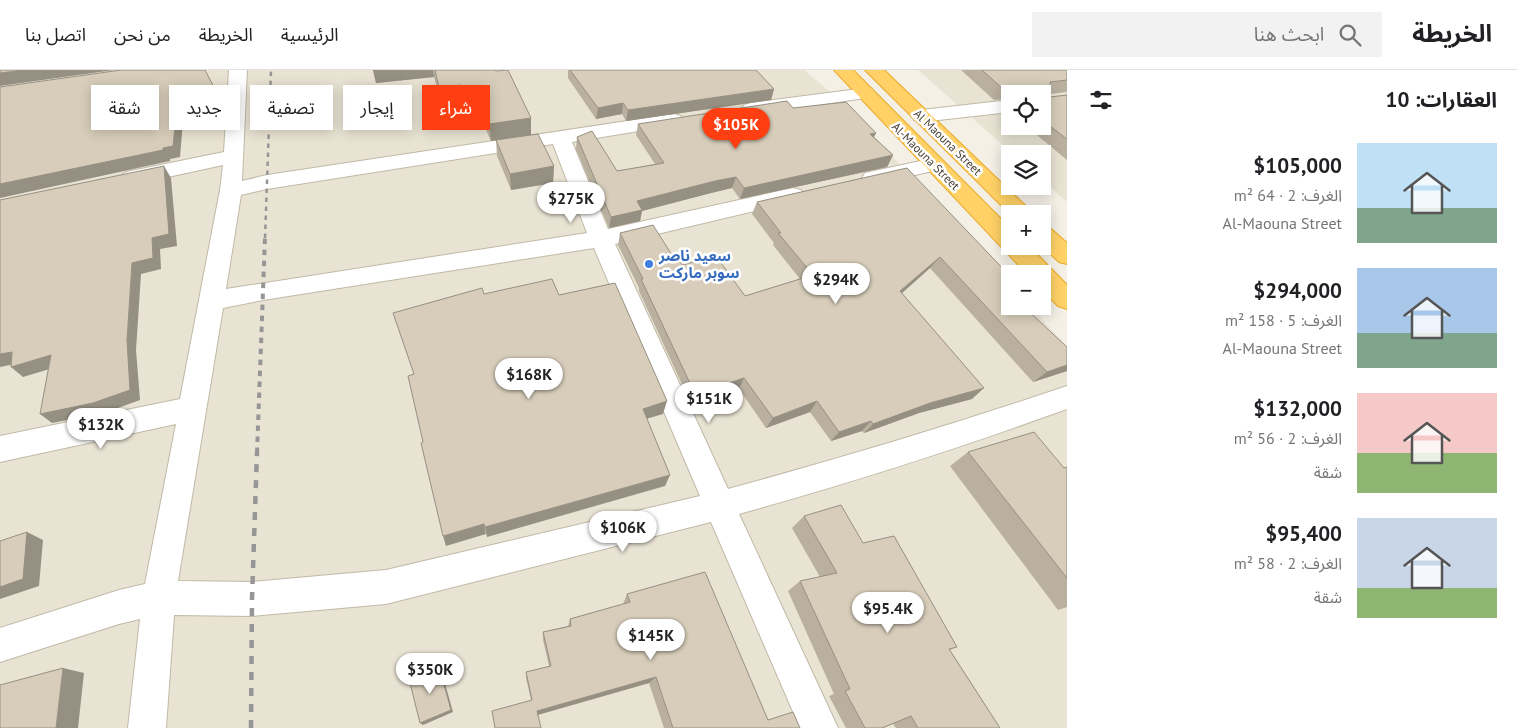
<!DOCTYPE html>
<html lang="ar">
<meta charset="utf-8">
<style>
body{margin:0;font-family:"PT Sans","Noto Sans Arabic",sans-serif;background:#f2f2f2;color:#202124;direction:rtl;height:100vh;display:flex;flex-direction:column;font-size:19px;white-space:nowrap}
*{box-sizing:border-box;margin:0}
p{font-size:16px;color:#757577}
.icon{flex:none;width:28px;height:28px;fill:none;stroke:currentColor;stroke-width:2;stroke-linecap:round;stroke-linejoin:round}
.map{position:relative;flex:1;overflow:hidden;direction:ltr}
.drawer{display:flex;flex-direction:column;background:#fff;width:450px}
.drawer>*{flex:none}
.hud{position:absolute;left:15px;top:15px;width:475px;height:45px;direction:rtl;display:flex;gap:10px}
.fabs{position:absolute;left:1001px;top:15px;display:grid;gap:10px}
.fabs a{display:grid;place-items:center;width:50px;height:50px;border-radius:0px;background:#fff;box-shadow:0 2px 12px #0003;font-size:25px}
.price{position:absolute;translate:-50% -42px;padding:0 11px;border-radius:18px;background:#fff;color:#222;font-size:16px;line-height:32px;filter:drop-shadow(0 1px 2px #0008)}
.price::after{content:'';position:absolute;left:50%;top:30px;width:15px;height:11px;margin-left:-8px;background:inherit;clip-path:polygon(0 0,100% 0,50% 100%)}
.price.selected{background:#ff3e12;color:#fff}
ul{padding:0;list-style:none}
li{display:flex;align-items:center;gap:15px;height:125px;padding:0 20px}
li span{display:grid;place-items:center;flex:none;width:140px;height:100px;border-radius:0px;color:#555}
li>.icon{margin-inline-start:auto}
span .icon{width:60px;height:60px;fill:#fffc;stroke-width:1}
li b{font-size:21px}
h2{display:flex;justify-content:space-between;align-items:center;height:60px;padding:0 20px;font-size:21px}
.chip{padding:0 18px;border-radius:0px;background:#fff;box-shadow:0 2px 12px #0003;font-size:18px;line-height:45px}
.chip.selected{background:#ff3e12;color:#fff}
header{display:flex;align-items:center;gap:30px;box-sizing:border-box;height:70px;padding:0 25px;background:#fff;border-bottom:1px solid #e0e0e0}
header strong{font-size:24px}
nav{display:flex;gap:28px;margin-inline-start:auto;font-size:18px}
.search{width:350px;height:45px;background:#f2f2f2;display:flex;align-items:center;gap:12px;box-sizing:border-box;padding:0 18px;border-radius:0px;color:#757577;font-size:19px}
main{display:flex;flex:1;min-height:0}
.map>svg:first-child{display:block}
.residential{fill:#e9e3d3;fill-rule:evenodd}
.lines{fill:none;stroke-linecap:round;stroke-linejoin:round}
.street-casing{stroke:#c1b9a7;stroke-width:2}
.highway-casing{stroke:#ebaa29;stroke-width:2}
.street{fill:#fff;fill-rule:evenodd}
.highway{fill:#ffd166;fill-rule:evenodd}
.rail-far2{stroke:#969696;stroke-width:2.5;stroke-dasharray:4.5 4.5;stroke-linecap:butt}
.rail-far1{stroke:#969696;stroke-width:4;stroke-dasharray:5.5 5.5;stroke-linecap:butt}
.rail{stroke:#969696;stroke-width:4.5;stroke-dasharray:8 8;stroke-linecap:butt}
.wall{fill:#b9b0a0}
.shaded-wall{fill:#969082}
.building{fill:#d7cdba;stroke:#969082}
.shop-dot{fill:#3f7fe0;stroke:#fff;stroke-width:2}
.labels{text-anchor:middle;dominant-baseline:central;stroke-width:5;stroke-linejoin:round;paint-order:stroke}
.far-street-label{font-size:12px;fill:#484134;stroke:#fff}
.shop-label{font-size:15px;font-weight:bold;fill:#366cbe;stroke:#fff;text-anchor:start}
</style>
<header>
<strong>الخريطة</strong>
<div class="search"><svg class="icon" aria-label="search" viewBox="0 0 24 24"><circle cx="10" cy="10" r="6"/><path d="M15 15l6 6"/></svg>ابحث هنا</div>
<nav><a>الرئيسية</a><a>الخريطة</a><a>من نحن</a><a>اتصل بنا</a></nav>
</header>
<main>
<section class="drawer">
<h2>العقارات: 10<svg class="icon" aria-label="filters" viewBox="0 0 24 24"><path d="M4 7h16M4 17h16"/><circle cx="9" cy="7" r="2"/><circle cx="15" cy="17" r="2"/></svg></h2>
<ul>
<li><span style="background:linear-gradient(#bfe0f5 65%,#7fa58c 0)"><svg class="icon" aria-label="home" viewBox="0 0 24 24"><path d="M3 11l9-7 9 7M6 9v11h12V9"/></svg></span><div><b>$105,000</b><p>الغرف: 2 · 64 m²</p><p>Al-Maouna Street</p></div></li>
<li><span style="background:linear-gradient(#a9c7e8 65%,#7fa58c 0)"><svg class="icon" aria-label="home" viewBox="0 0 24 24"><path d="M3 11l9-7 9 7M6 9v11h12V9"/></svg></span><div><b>$294,000</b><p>الغرف: 5 · 158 m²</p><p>Al-Maouna Street</p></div></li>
<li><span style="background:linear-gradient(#f6c9c9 60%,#8fb573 0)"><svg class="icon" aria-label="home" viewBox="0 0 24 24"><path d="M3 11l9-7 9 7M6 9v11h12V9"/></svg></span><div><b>$132,000</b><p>الغرف: 2 · 56 m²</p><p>شقة</p></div></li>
<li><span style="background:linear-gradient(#c9d6e8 70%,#8fb573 0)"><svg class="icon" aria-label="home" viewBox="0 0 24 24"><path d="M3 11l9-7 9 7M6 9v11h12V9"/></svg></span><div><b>$95,400</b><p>الغرف: 2 · 58 m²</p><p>شقة</p></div></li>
</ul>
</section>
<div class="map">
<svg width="1067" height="658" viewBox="0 0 1067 658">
<rect width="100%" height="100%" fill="#f4f0e6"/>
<path class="residential" d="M0 0H804L841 31 976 176 1010 236H1030L1067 277V658H0Z
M918 0H1067V132L1043 110 1042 84H1013ZM1010 24H1042V56H1010Z"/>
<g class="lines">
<g class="street-casing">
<path id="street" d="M229 0H247L242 111 267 105 674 44 681 46 684 50 681 54 572 72 608 159 793 118 801 120 804 125 801 130 615 174 728 419C842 388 955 354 1067 316V339C959 378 850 413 739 444L838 658H800L711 452 386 534 252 546 174 545 166 658H128L140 549 119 554 0 592V558L119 520 145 514 176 354 0 392V366L180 329 220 120 223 95 131 115 124 113 121 108 124 103 131 101 224 82ZM553 74 587 163 226 219 241 125 267 119ZM594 178 700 426 386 500 252 512 178 511 223 238 263 230Z
M866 18 872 19 875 23 872 27 751 45 744 43 742 39 744 35 751 33Z
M1010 30V42L921 52 914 50 911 46 914 42 921 40Z
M934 88 941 89 944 94 941 99 872 115 865 113 862 108 865 103Z"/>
</g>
<g class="highway-casing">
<path id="highway" d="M834 0H853L1010 158V176H1029L1067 215V239L1058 236 1042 220V204H1027Z
M865 0H884L1034 144H1010Z
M1042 155 1050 158 1067 173V194L1059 192 1042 176Z"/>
</g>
<use href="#street" class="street"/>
<use href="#highway" class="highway"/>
<path class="rail-far2" d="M265 168 271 0"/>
<path class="rail-far1" d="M257 383 265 167"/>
<path class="rail" d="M251 658 252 529 257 382"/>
</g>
<path class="wall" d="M373 0H495L531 48V65L491 71 485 58 470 60 462 31 442 34 434 7 376 13Z
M568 0H756L774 19 771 30 626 51 622 44 596 49 568 8Z
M961 0H1067V22L1050 24V27L1067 25V90L1026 56H1042V24H1010V29L994 30Z
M793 38 876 63 874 67 893 85 887 97 740 129 732 118 711 123 642 141 640 151 609 158 576 79 577 67 617 101 655 94 636 65 638 54Z
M496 70 554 96 553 113 511 120 497 86Z
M907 98 1010 236 1067 277V301L1033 312 930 198 902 223 972 329 919 343 864 363 862 361 831 371 810 342 766 358 739 319 691 334 639 221V218L618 175 620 163 675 190 682 195 745 226 800 209 773 175 774 173 752 144 757 132Z
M968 382 1064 398 1067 397V537L1058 540 950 396Z
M804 446 863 473 957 577 950 580 1000 658H896L893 654 882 658H846L829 626 834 624 788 521 800 511 820 507 792 458Z
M627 524 767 649 800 658H664L649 613 538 645 531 630 526 608V602L549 596 543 570V562L568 556 570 549 623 534Z"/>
<path class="shaded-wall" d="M24 0H114L0 16V3Z
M373 0H433L434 7 376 13Z
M460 15 462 31 442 34 439 18Z
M774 19 771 30 626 51 628 40Z
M219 27 225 39 183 51 180 87 170 89V91L0 128V114L163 78 177 39Z
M623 33 622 44 596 49 598 38Z
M484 41 485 58 470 60 468 43Z
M531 48V65L491 71 489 54Z
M876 63 870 74V64Z
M893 85 887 97 740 129 744 118Z
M164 96 171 108 177 176 160 179 161 199 141 204 136 280 140 330 104 343 52 353 40 344 127 270 132 193 152 168Z
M554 96 553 113 511 120 510 104Z
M736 107 732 118 711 123 642 141 640 151 609 158 611 147 637 131 715 111Z
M940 187 930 198 892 232 900 221Z
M12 282 24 292 0 297V284Z
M51 285 63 295 23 307 11 297Z
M1067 295V301L1033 312 1047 302Z
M744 308 739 319 691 334 695 324Z
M984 318 972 329 919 343 864 363 873 354 930 333Z
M667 331 663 344 639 351 643 339Z
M817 331 810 342 766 358 773 348Z
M871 351 862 361 831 371 839 362Z
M670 405 665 416 487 467 485 457Z
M484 454 486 464 446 476 443 466Z
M27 462 43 470 39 516 0 529V517Z
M439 596 441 599 453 642 423 655 420 653Z
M63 598 84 603 78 658H56Z
M656 607 649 613 537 645V641Z"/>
<path class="building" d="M0 0H24L0 3Z
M121 0H205L219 27 177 39 173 76 163 78V80L0 114V17Z
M435 0H495L496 1 508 0 531 48 489 54 484 41 468 43 460 15 439 18Z
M570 0H756L774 19 628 40 623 33 598 38Z
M982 0H1067V10L1050 12V27L1067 25V69L1042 50V24H1020V16L1002 18Z
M787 31 793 38 846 32 876 63 870 64 893 85 744 118 736 107 715 111 637 131 642 140 611 147 577 67 592 61 617 101 664 93 638 54Z
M538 64 554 96 510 104 496 70Z
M164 96 169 164 152 168 153 188 132 193 127 270 130 320 93 333 40 344 51 285 11 297 12 282 0 284V130Z
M907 98 1010 206V236H1023L1067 277V295L1047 302 940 187 900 221 984 318 930 333 873 354 871 351 839 362 817 331 773 348 744 308 695 324 641 209H643L620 163 653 155 675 190 678 189 682 195 716 186 745 226 813 205 778 163H781L757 132Z
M552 209 559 225 615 213 667 331 643 339 670 405 485 457 484 454 443 466 421 373 423 372 408 306 414 304 393 243 482 218 484 224Z
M1034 362 1064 398 1067 397V508L968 382Z
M841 435 863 473 894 466 957 577 949 579 1000 658H918L911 646 882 658H865L845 621 850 619 800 511 837 503 804 446Z
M27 462 23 509 0 517V471Z
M705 502 768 650 793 642 800 658H673L656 607 537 641 541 658H495L492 641 532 630 526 602 551 596 543 562 571 556 570 549 630 532 627 524Z
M439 596 451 640 420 653 409 609Z
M63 598 56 658H0V615Z"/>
<circle class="shop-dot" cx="649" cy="194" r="5"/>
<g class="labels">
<g class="far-street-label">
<text transform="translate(948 72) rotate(44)">Al Maouna Street</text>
<text transform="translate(926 86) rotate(45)">Al-Maouna Street</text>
</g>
<g class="shop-label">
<text x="659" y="185">سعيد ناصر<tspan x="659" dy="17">سوبر ماركت</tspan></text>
</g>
</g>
</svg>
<div class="fabs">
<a><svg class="icon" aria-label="locate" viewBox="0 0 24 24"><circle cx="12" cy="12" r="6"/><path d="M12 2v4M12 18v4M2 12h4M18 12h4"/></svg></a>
<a><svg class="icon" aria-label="layers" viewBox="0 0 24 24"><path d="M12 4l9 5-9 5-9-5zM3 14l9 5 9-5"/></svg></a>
<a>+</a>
<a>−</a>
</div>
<b class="price selected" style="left:736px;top:80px">$105K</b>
<b class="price" style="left:571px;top:154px">$275K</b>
<b class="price" style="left:836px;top:235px">$294K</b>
<b class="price" style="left:529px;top:330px">$168K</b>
<b class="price" style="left:709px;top:354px">$151K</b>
<b class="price" style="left:101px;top:380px">$132K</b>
<b class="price" style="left:623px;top:483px">$106K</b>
<b class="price" style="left:888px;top:564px">$95.4K</b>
<b class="price" style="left:651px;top:591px">$145K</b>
<b class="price" style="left:430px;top:625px">$350K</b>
<div class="hud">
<a class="chip selected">شراء</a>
<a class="chip">إيجار</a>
<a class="chip">تصفية</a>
<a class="chip">جديد</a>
<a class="chip">شقة</a>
</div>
</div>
</main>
